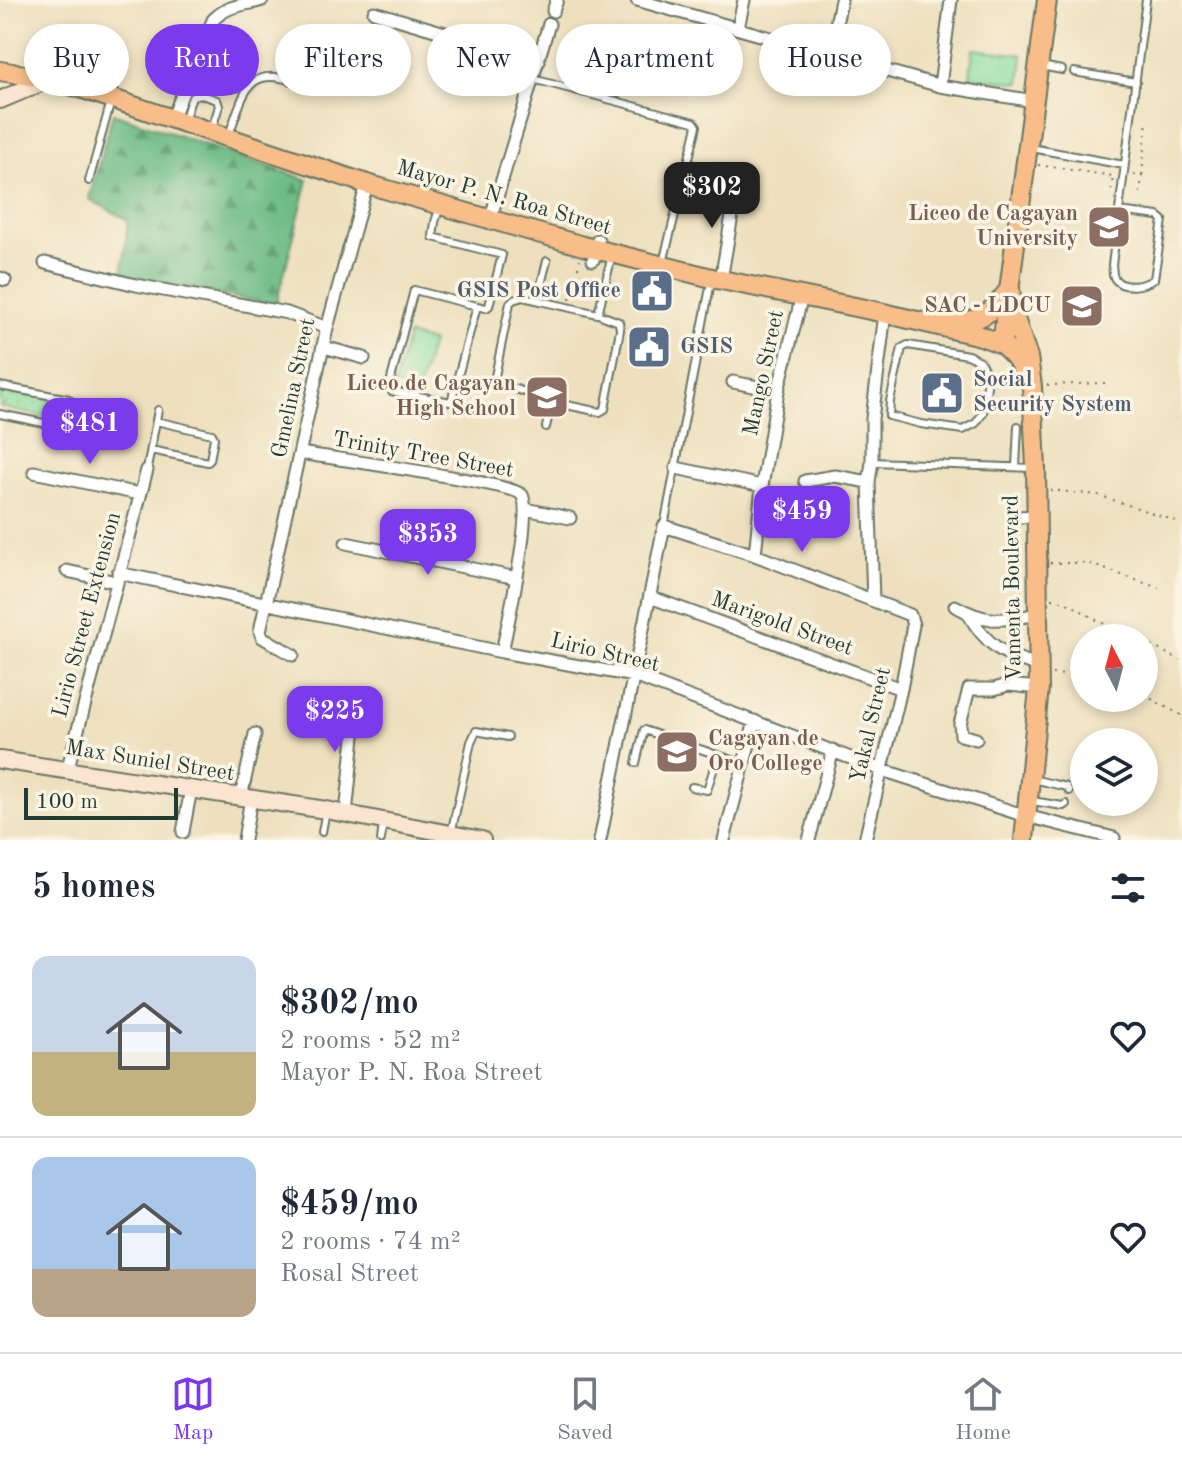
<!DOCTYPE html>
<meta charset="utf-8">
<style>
body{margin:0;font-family:"Old Standard TT",serif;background:#f2f2f3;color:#1f2937;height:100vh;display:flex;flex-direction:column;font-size:30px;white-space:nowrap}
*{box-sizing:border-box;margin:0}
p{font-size:26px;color:#747a83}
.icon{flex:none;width:44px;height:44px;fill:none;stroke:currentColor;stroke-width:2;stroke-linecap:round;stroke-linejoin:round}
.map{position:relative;height:840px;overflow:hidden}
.sheet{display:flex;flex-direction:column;background:#fff;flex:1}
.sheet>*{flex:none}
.hud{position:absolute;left:24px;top:24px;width:1134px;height:72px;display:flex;gap:16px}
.needle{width:52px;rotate:354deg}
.controls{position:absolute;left:1070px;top:624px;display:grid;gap:16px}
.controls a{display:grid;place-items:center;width:88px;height:88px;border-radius:50%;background:#fff;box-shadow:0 4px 12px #0003;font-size:40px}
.scale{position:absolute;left:24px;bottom:20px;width:154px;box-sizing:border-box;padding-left:8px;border:4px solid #1f3d34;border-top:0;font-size:22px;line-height:28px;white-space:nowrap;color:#1f3d34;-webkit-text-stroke:6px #fcf5e5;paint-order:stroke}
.price{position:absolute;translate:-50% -68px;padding:0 18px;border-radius:16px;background:#7c3aed;color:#fff;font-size:26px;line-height:52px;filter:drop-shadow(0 2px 4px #0008)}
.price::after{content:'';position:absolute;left:50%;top:48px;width:24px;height:18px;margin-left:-12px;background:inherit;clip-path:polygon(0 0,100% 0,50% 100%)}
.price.active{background:#222;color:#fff}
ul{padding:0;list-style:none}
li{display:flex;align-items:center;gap:24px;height:200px;padding:0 32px}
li+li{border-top:2px solid #e0e1e3}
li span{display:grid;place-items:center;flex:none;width:224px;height:160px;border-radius:16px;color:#555}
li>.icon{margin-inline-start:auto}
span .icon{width:96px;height:96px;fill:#fffc;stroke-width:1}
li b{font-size:34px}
h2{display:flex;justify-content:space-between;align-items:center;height:96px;padding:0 32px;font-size:34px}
.pill{padding:0 28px;border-radius:36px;background:#fff;box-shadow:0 4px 12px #0003;font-size:28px;line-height:72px}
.pill.active{background:#7c3aed;color:#fff}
.menu{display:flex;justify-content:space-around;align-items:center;height:112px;border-top:2px solid #e0e1e3;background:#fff;font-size:22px;color:#747a83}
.menu a{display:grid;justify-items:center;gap:4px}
.menu .active{color:#7c3aed}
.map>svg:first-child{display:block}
.forest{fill:url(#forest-firs);stroke:#467c5d;stroke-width:2}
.park{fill:url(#park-dots);stroke:#548d6a;stroke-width:2}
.pitch{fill:#89dd9f;stroke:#548d6a;stroke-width:2}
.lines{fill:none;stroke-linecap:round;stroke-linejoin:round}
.lane-casing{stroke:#677664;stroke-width:10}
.street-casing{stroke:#677664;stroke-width:15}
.secondary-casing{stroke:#677664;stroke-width:20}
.primary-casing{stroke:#677664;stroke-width:22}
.path{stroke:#677664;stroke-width:2;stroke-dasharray:2 6;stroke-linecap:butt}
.lane{stroke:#fff;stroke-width:6}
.street{stroke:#fff;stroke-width:11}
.secondary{stroke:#fce5d0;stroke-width:16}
.primary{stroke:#f8bd89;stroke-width:18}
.labels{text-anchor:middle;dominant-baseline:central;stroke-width:7;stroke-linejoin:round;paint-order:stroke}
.street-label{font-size:22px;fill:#1f3d34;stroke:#fcf5e5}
.education-label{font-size:22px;font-weight:bold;fill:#785e54;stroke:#fcf5e5;text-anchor:end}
.service-label{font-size:22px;font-weight:bold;fill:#4e5e75;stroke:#fcf5e5;text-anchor:start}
</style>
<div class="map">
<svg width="1182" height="840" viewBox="0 0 1182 840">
<defs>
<pattern id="forest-firs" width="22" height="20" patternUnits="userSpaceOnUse" patternTransform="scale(2)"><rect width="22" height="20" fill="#6ebc86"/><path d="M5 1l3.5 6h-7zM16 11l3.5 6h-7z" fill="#5a9a6e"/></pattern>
<pattern id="park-dots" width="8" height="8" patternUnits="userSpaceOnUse" patternTransform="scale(2)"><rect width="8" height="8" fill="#89dd9f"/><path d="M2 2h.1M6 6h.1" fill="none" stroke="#6fb482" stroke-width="1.8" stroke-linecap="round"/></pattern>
</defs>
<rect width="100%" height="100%" fill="#fcf5e5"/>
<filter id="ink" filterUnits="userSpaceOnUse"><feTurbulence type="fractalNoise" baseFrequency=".0125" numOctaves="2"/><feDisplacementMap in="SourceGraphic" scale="16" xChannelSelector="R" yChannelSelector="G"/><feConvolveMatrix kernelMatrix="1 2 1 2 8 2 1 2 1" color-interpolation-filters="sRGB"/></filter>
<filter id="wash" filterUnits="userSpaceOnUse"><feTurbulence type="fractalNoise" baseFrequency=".006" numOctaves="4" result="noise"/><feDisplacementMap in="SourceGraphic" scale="32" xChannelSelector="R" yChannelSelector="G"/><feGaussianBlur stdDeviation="1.8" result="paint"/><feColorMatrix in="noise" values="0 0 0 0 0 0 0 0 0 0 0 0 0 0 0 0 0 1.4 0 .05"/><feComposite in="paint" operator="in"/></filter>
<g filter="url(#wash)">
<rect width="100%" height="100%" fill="#eee0be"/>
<path class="forest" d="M113 113 308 180 276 305 122 276 128 220 89 199Z"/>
<path class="park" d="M0 390 66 403C71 407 72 411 70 417L64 421 0 407Z"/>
<path class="pitch" d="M973 49 1023 55 1020 83 970 77Z
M408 335 432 342 418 392 394 385Z"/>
</g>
<g filter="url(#ink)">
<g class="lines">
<g class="lane-casing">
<path id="lane" d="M1041 66 1062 70
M1074 72 1136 82
M533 79 694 122 697 126 663 263
M184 120 192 97C200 92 209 98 217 100L219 106 212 129
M229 135C245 90 248 62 303 85
M1031 148 1124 165
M89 181 111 101
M440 206 435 222 433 237 502 255 489 306 486 308 477 306
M1119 211 1158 216 1163 220 1154 279C1144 286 1123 290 1115 279 1112 275 1113 270 1112 265L1146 0
M414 290 477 306 451 402 396 392 391 391 389 387Z
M537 300 547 261
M908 345 968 355 980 361 986 373 987 386 983 413 976 423 963 430 921 424 889 416 890 401 902 348Z
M0 386 69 399 75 411 72 426 63 427 0 414
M552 402 494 381 510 303 513 300 523 297 598 314
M546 427 552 402 600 412 605 409 620 330 619 322 598 314 612 255
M151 450 208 462 210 460 214 438 212 434 156 421
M872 462 1032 468
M1016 467 1018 426
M147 469 158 410
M664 526 711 282
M636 763 644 730 744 764
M1032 779 1067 787 1069 791
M692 787 707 790 718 755
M1032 801 1063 806 1066 804
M322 832 326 810
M451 834 471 742 476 731 508 737
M381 840 383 824"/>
</g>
<g class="street-casing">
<path id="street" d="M637 0 940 86 1034 101
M553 11 557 0
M374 12 539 61
M738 28 744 0
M830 54 841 0
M940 86 951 0
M172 119 213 20C228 4 243 6 262 0
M490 220 549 24
M593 260 598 240
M45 263 136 285 287 313 327 328
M0 278 5 280
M721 280 737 186
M324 347 364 358
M733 382 778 391
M300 453C329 458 513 483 522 495 533 511 507 628 502 652
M676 468 762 486
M34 472 139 494
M805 481 835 476 869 482
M525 509 570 518
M1018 517 1036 516
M346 543 517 578
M755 555 762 486 778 391 802 296
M67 571 116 582
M118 573 502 652 634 676 882 770 1026 816 1114 838
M650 597 901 689
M873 600 869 482 872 462V419L885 313
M955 606C990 625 1002 620 1039 614
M968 613C986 646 1004 655 1039 666
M293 655 262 637 260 631 327 328 367 184
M976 739 961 735 960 724 969 689H994L1008 685 1039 688
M67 771 147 470
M241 797 255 734
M346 814 358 698
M183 832 191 789
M244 840 251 798
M600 840 664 526 755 555 910 615 913 625 901 689 865 840
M724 840 755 721
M809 840 833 750"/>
</g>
<g class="secondary-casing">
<path id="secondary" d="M0 100 50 79
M0 760 326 810 482 840"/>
</g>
<g class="primary-casing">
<path id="primary" d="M0 71 50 79 86 90 367 184 583 246 712 278 875 311 981 336 1002 344 1016 358 1032 386
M1010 288 1013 313 1028 357 1032 386 1036 468 1039 688 1024 840
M950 323C981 321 990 315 1008 291
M1002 344 1047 0"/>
</g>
<path class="path" d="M1038 165 1113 176 1111 193
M1134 175H1142L1147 120
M1140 193 1142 176
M570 299 580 259
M1047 385 1106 383
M1050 490 1098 495 1176 521
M1050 563H1087L1159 588
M1052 599C1069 600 1084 614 1099 621 1110 627 1123 632 1135 638
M1144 642 1180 660
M1052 674 1084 676
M1144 695 1181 715"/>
<use href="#lane" class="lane"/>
<use href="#street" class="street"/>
<use href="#secondary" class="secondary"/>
<use href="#primary" class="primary"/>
</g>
</g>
<defs>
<g id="university-square" transform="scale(2.3)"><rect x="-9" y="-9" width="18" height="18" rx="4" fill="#8d6e63" stroke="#fcf5e5"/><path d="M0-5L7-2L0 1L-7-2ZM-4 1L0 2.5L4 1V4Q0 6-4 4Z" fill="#fff"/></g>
<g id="civic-square" transform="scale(2.3)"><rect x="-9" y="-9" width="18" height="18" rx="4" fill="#5c6f8a" stroke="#fcf5e5"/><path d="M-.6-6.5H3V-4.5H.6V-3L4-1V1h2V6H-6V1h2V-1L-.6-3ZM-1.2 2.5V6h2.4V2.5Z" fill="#fff"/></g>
<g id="school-square" transform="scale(2.3)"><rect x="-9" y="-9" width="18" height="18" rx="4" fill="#8d6e63" stroke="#fcf5e5"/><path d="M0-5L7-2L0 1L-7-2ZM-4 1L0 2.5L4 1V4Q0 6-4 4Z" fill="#fff"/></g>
</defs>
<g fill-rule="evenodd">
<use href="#university-square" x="1109" y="227"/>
<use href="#civic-square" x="652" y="291"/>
<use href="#university-square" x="1082" y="306"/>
<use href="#civic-square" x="649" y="347"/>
<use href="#civic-square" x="942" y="393"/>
<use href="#school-square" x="547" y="397"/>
<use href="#university-square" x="677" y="752"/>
</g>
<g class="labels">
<g class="street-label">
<text transform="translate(504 198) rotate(16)">Mayor P. N. Roa Street</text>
<text transform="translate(764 373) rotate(-78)">Mango Street</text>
<text transform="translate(294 388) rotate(-78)">Gmelina Street</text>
<text transform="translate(423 455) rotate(10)">Trinity Tree Street</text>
<text transform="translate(1013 588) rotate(-91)">Vamenta Boulevard</text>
<text transform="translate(87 615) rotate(-75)">Lirio Street Extension</text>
<text transform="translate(782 624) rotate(20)">Marigold Street</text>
<text transform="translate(605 653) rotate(13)">Lirio Street</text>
<text transform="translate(871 725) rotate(-77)">Yakal Street</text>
<text transform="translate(150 761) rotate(9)">Max Suniel Street</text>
</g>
<g class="education-label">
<text x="1078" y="214">Liceo de Cagayan<tspan x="1078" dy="25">University</tspan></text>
<text x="1051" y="306">SAC - LDCU</text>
<text x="516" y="384">Liceo de Cagayan<tspan x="516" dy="25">High School</tspan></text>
<text x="708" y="739" text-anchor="start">Cagayan de<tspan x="708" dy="25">Oro College</tspan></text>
</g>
<g class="service-label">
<text x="621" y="291" text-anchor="end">GSIS Post Office</text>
<text x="680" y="347">GSIS</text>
<text x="973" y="380">Social<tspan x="973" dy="25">Security System</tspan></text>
</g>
</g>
</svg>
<div class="controls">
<a><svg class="needle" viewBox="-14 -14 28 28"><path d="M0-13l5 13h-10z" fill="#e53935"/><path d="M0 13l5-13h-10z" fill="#747a83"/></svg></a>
<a><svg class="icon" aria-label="layers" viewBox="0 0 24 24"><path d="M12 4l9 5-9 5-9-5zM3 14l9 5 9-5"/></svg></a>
</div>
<div class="scale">100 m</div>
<b class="price active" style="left:712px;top:230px">$302</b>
<b class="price" style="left:90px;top:466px">$481</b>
<b class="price" style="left:802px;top:554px">$459</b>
<b class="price" style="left:428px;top:577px">$353</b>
<b class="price" style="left:335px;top:754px">$225</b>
<div class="hud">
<a class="pill">Buy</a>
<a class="pill active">Rent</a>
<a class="pill">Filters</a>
<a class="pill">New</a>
<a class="pill">Apartment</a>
<a class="pill">House</a>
</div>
</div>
<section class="sheet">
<h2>5 homes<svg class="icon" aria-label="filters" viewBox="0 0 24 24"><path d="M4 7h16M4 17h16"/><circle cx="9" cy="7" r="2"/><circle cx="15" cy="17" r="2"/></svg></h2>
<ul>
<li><span style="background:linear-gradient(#c9d6e8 60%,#c2b280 0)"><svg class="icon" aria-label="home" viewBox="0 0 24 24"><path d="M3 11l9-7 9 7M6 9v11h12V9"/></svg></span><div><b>$302/mo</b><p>2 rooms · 52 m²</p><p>Mayor P. N. Roa Street</p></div><svg class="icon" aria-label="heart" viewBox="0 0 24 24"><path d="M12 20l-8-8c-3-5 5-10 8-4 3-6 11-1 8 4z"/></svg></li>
<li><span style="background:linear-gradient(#a9c7e8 70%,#b9a48a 0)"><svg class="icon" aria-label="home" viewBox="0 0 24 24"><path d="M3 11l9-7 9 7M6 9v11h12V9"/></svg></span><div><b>$459/mo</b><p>2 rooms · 74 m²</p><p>Rosal Street</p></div><svg class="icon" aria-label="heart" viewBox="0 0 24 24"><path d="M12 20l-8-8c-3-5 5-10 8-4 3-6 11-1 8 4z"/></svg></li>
</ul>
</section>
<nav class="menu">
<a class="active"><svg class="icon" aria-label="map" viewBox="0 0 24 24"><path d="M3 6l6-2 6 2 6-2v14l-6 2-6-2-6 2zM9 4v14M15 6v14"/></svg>Map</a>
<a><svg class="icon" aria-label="saved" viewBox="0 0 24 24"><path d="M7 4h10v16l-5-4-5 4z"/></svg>Saved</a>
<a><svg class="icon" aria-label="home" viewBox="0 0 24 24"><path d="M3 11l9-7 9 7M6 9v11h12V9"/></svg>Home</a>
</nav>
